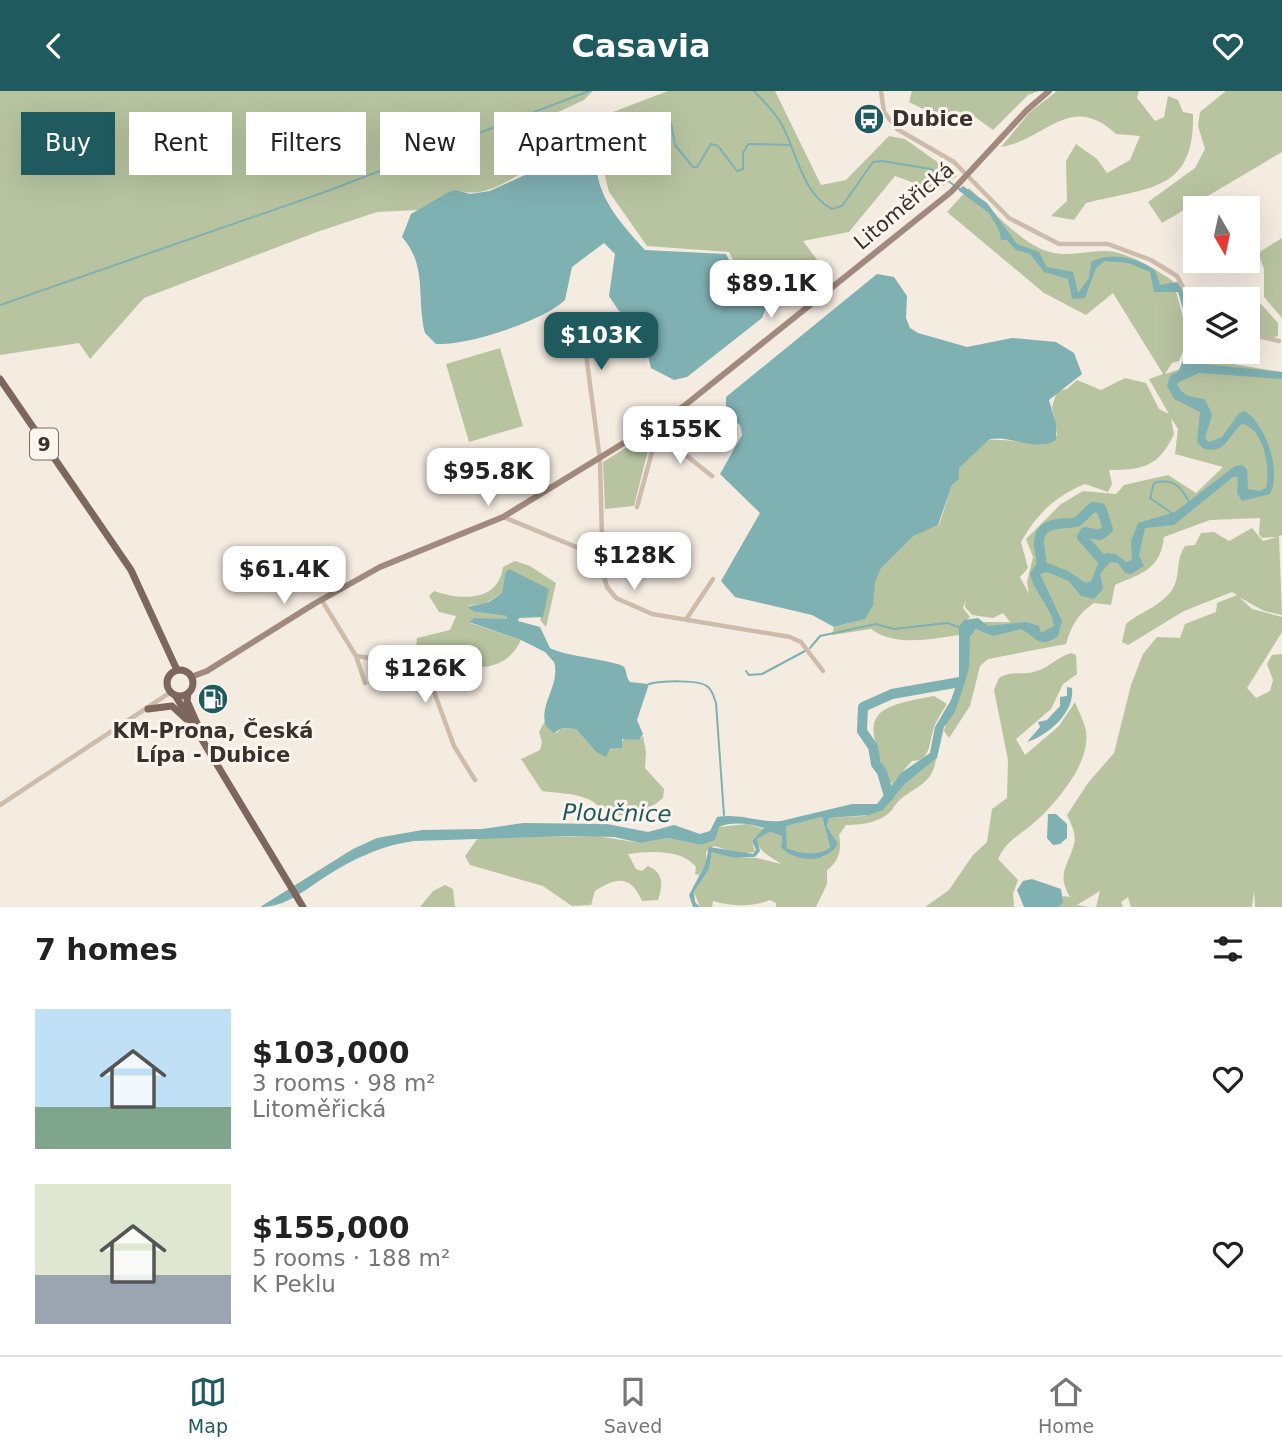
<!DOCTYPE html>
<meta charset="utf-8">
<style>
body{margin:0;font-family:"DejaVu Sans",sans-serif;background:#f6f6f6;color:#222;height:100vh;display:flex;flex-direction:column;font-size:26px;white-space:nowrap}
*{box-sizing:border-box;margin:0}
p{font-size:23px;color:#767676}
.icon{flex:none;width:38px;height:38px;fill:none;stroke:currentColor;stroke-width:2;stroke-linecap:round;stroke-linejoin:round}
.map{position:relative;height:816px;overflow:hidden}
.side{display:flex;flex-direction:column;background:#fff;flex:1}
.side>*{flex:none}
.hud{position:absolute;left:21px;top:21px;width:700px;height:63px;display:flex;gap:14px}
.needle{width:46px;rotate:171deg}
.buttons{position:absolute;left:1183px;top:105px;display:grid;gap:14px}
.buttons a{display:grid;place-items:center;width:77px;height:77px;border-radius:0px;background:#fff;box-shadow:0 7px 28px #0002;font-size:35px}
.price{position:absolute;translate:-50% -60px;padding:0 16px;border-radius:14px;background:#fff;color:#222;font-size:23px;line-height:46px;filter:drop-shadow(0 2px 4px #0008)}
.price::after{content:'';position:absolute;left:50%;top:42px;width:21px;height:16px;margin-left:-10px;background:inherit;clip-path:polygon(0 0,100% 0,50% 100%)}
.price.selected{background:#1f5a5e;color:#fff}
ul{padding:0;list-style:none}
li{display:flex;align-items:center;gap:21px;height:175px;padding:0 35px}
li span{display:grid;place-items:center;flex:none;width:196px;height:140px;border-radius:0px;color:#555}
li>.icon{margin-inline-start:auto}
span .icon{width:84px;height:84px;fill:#fffc;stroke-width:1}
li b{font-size:30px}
h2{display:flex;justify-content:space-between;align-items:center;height:84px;padding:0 35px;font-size:30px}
.chip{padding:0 24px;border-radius:0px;background:#fff;box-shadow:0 7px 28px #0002;font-size:24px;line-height:63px}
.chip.selected{background:#1f5a5e;color:#fff}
header{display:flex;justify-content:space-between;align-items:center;height:91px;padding:0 35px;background:#1f5a5e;color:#fff;font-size:32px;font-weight:800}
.menu{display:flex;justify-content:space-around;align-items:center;height:98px;border-top:2px solid #e0e0e0;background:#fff;font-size:19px;color:#767676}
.menu a{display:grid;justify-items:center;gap:4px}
.menu .selected{color:#1f5a5e}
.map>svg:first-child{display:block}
.green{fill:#b8c4a0;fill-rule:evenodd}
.water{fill:#7fb0b2;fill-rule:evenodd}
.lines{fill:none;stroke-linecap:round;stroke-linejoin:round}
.stream{stroke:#7fb0b2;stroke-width:2}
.river{stroke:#7fb0b2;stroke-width:10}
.street{stroke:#cdbbac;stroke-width:4.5}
.secondary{stroke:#a18a7d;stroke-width:6}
.primary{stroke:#7d675c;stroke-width:7}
.labels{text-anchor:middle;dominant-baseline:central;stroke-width:6;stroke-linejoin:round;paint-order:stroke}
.shield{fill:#fbf5ee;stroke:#756b66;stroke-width:2}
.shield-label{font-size:19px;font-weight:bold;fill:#3b302b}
.poi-label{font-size:21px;font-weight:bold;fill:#3b302b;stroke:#fbf5ee;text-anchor:start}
.street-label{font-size:21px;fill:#3b302b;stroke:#fbf5ee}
.water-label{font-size:23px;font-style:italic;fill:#1f5a5e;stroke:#fbf5ee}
</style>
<header><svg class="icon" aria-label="back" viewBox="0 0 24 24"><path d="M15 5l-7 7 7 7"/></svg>Casavia<svg class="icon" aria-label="heart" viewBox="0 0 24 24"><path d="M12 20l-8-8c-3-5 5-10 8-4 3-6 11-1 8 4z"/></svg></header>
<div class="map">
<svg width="1282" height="816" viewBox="0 0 1282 816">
<rect width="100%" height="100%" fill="#f4ebe1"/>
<path class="green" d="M0 0H593L584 9 498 49 500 66 522 82C499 95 482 107 456 99L418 119 377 121 317 141 144 207 90 268 79 252 0 264Z
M668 0H775L821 94 846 89 889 45 905 48 957 85 936 100 895 85 849 141 803 150 824 178 790 197 782 207C753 207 741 184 729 161L647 155 609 101 601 69 579 55 554 60 542 48Z
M912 0H1039L1028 4 993 39 968 21 935 24 909 11Z
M1057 0H1139L1137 7 1155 30 1164 26 1168 5 1178 9 1183 21 1193 23C1195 102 1147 96 1086 112L1074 129 1051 125 1067 110 1066 70 1076 53 1097 68 1107 82 1130 69 1140 45 1116 43C1070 0 1046 49 1001 56L1030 21Z
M1226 0H1282V61L1162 132 1148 111 1195 77 1205 58 1198 35 1200 21Z
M969 97C990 117 1022 154 1050 161 1068 166 1086 160 1104 160 1127 160 1155 178 1173 190L1189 247 1179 270 1172 272 1165 283 1208 269 1282 281V444L1279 445 1282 524 1264 520 1239 506 1252 518 1282 526V541L1247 597 1256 607 1270 600 1273 589 1267 573 1272 564 1282 563V816H1255L1254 799 1252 816H1131L1128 806 1121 811 1123 816H1096L1100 800 1077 814 1090 816H1059L1063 805 1070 806C1056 782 1068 776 1074 753 1077 743 1071 733 1067 724L1088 692 1114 662 1131 594 1143 563 1157 546 1180 547 1185 533 1216 521 1217 512 1237 504 1232 501 1184 520 1128 554 1122 551 1126 533C1141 520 1167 513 1175 493 1180 480 1176 468 1185 455L1195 454 1201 442 1214 441 1229 450 1252 437 1263 450 1277 446 1262 447 1259 443 1260 427 1210 429 1164 446C1160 479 1142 482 1115 494L1111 514 1094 512C1077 524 1072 534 1066 553L988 568 980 575 970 615 949 647 944 640 947 629 955 621 971 543 985 531H1010L1003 522 993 527 972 524 965 516 966 509 963 517 970 526 959 536V544C931 548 895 556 871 538L832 544 834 536C886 526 861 514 879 480 885 469 902 451 913 444 921 439 930 438 939 434L952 394 957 390 959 377C963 373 985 351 987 350 994 346 1034 353 1044 354L1057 344 1052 316 1057 300 1067 298 1077 289 1101 299 1125 287 1146 292 1159 318 1169 323 1149 288 1163 283 1113 202 1086 224 1044 202 947 121ZM1171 327 1178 338 1175 363 1223 376 1196 402 1168 384 1124 394 1116 403 1083 400 1061 413 1026 448 1033 466 1027 491 1029 503 1020 486 1028 477 1021 451C1036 424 1055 405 1085 393L1108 401 1112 393 1109 379C1142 379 1159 376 1174 343Z
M1282 147V227L1264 206V178L1258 162Z
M1248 209 1259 211 1278 232V245L1273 247 1248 241Z
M500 257 523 335 469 351 446 273Z
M643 346 650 351 634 415 605 418 603 371Z
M515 470 530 475 556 492 546 536 540 529 545 513 537 492 505 482 502 502 486 512 467 515 475 521 508 525 506 529 474 527 470 532 521 549C509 576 484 579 458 575L462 555 427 560 416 557 417 547 450 539 456 525 439 521 429 505 434 500C460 509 498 512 503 476Z
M1071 562 1076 564 1077 583 1063 593 1051 618 1016 648 1025 664 1059 635 1075 611C1078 619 1083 628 1085 636 1094 668 1058 710 1036 730 1021 744 1007 748 998 768L1018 789 1013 803 1014 816H925L949 799 973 764 987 751 992 718 1007 707 1008 669 994 599 999 587C1012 579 1023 585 1037 580 1050 576 1057 566 1071 562Z
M934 605 947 613C942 621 935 631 933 640 929 653 930 670 912 670L892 693 888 690C864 626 864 617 934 605Z
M545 630 557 642 561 637 576 638 596 661 619 657 624 647 639 649 643 645 646 661 645 677 664 698 663 707C648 720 622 732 603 718 596 714 593 709 585 707 572 702 556 702 542 700L521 668 540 659 542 651 539 641Z
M936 668C933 691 919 694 902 707 896 711 893 719 888 723 877 732 859 734 846 734L839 744C842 759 839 770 827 779V793L816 816H776V812L770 809C752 816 734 816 713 810L712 816H700L694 801 709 778 712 760 734 767H757L781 773C771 765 758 762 757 748L770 741 782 745 781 753C792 772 806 765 824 766L838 752 827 736 829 727 864 725 882 719 905 693Z
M822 726 830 756C820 765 801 763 787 757L785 735Z
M747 733 764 738 752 750 755 761 741 763 714 755 706 761V773L699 784 695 783 696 776C682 758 650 760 628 763L636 778 642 780 648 775C664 782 663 794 658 809L642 810C631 784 616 786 595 800L591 814 572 815 543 795 470 774 465 765 478 747 596 745 641 752 668 747 701 754 709 749 719 736Z
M445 794 453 798 455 816H420L433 800Z"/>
<path class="water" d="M579 59 597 72C595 105 624 136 645 159L726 163 741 193 764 206 767 214 762 227 687 286 674 289 651 277 639 229 619 220 609 205 615 163 604 152 572 176 565 209C543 230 467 255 436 253L425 242C416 207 428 175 402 146L411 123 449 101 456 99 470 103 490 100Z
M963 95 987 112 1017 153 1039 161 1047 176 1073 181 1078 202 1089 187 1091 171C1112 160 1137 167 1155 179L1160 194 1177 191C1193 210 1198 245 1191 268L1194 272 1282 281V288L1199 282 1177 292C1181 306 1194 306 1205 308L1212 324 1205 347 1209 351 1222 346 1239 322 1245 320C1266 334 1282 380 1270 403L1242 410 1237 402 1238 386H1233L1174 434 1145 437 1139 464 1144 475 1131 483 1125 482 1118 472 1110 471 1100 483 1103 498 1094 508 1081 505 1069 490 1047 481 1040 483 1062 530 1058 545C1040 559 1035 545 1021 538L993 545 976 538 970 546 969 577 964 594 955 621 944 636 937 667 905 693 883 719 869 724 829 727 827 736 838 752C829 773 794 772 781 756L782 745 770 741 757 748 760 760 755 766 734 767 712 761 709 778 694 801 695 811 700 816H693L689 804 705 774 709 756 753 763 756 759 752 750 764 737C750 733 733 730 719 736L715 749 701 754 668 747 641 752 614 746 571 745 414 750C383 754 355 767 328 784 305 798 288 816 260 816L353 758 377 747 422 739 482 738 523 732 607 733 648 741 674 734 700 743 710 740 717 726C741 722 759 732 781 730L852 713H877L901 682 930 662 935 636 951 609 959 586V536L964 529 978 527 988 535 1026 531 1039 535 1041 542 1054 535C1052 516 1033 501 1030 482L1039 469 1066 479 1086 492 1091 490 1100 468 1106 462 1116 463 1126 471 1132 469 1131 450 1138 432 1175 421 1235 375 1242 374 1247 378 1248 398 1260 400 1266 397C1271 379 1264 337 1242 333 1228 344 1227 363 1204 358L1197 351 1200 321 1174 308 1167 295 1170 284 1178 281 1192 249 1178 201H1154L1150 181 1128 172 1105 170 1096 177 1085 207 1072 208 1068 188 1044 181 1030 163 1016 159 1007 149H1001L999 139 989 122 958 99ZM822 726 830 756C820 765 801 763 787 757L786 735Z
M877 183 894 186 907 205 906 227 910 237 918 242 967 256 1012 247 1056 251 1074 262 1082 283 1049 309 1056 333V349C1036 362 1012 344 991 348 987 349 964 373 959 377V388L952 394 938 434 913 445 881 477 875 491 873 514 865 528 834 536 812 524 735 506 721 490 760 422 720 383 742 344 740 334 726 322V306Z
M509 478 549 498 543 526 519 527 518 530 540 536 550 557C563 565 619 570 624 576 627 580 626 587 630 591L649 593 637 629 643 643 639 649 622 648V657L610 658 606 666 596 661 576 638 562 637 554 642 546 635C538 613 561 594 554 571L545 561 521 549 469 531 474 527 507 528V525L475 521 467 516 489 511 502 502 505 482Z
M1067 596 1072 597C1075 622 1047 645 1027 651L1040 636 1038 631 1047 629 1060 615V606L1067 605Z
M1048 723H1056L1067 733V747L1060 753 1053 754 1047 747Z
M1032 788 1061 798 1063 811 1059 816H1024L1017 799 1023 790Z"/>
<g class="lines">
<path class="stream" d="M754 0C764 11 776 22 782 34 797 62 802 102 832 118L842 115 873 71 882 70 931 78 961 99
M671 32 675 54 693 76H697L711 53 718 55 737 80 743 78V62L748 53 791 54
M0 214 325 101 589 0
M1173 423 1150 407 1154 392C1173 387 1181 395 1189 411
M810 557 820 545 876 533 894 538 947 532 959 536
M746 580 749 584 762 583 805 560
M649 593C660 590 700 588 708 596 713 600 714 607 716 612L724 724"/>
<path class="river" d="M1041 476C1043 467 1038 458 1039 449 1042 429 1063 434 1076 431 1082 429 1087 420 1093 416L1101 417 1108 438 1100 444 1085 441 1082 446 1103 470
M889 705 882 681 876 673 873 656 862 640 863 616 892 603 960 591"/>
<path class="street" d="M881 0 884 21 897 38 954 71 1009 127 1059 153H1108L1151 169 1177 185 1195 219
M867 31 884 21
M582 233 600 369 602 447 598 465 607 496 616 507 652 523 790 546 801 551 823 580
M1248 243 1279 250
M655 350 683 362 712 385
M637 416 655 350 643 342
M503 426 598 465
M321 508 356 565 365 592
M687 527 713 488
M356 565 420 574 426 579 454 655 475 689
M0 714 171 601"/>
<path class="secondary" d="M191 586 207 580 314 513 380 476 503 426 684 315 951 101 1027 19 1049 0"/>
<path class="primary" d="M0 288 131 479 177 579
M167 592a13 13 0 1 1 26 0a13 13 0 1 1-26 0Z
M188 602 187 610 199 637
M175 604 303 816
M148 618 172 615 186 628"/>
</g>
<defs>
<g id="bus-disc" transform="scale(1.575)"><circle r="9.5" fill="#1f5a5e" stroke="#fbf5ee"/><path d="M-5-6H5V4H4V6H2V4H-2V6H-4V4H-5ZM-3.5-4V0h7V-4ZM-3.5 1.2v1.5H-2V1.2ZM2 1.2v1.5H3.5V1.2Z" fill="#fff"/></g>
<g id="fuel-disc" transform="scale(1.575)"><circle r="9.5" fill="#1f5a5e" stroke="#fbf5ee"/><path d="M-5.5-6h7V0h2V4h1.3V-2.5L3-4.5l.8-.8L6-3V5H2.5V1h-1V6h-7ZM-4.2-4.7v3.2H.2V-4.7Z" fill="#fff"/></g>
</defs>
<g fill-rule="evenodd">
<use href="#bus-disc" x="869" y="28"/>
<use href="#fuel-disc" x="213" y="608"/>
</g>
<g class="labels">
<rect class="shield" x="30" y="337.5" width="28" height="31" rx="5"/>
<g class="shield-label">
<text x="44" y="353">9</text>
</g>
<g class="poi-label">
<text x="892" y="28">Dubice</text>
<text x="213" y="640" text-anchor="middle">KM-Prona, Česká<tspan x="213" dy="24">Lípa - Dubice</tspan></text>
</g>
<g class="street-label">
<text transform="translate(904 115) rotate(-40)">Litoměřická</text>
</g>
<g class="water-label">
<text transform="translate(617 722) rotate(1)">Ploučnice</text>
</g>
</g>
</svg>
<div class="buttons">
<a><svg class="needle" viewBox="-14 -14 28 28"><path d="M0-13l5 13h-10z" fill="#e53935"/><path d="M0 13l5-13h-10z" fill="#767676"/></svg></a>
<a><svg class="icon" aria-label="layers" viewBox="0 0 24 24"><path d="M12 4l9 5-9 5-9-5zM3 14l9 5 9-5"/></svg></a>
</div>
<b class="price" style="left:771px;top:229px">$89.1K</b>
<b class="price selected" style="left:601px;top:281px">$103K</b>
<b class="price" style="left:680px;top:375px">$155K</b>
<b class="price" style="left:488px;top:417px">$95.8K</b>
<b class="price" style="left:634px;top:501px">$128K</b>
<b class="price" style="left:284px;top:515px">$61.4K</b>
<b class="price" style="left:425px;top:614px">$126K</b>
<div class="hud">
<a class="chip selected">Buy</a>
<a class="chip">Rent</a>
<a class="chip">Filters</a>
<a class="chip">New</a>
<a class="chip">Apartment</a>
</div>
</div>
<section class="side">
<h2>7 homes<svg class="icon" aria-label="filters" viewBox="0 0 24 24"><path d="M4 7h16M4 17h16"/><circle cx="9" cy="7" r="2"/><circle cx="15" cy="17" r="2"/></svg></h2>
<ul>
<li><span style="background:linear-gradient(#bfe0f5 70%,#7fa58c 0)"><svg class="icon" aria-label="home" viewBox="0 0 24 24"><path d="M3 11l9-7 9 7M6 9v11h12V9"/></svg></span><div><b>$103,000</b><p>3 rooms · 98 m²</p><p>Litoměřická</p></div><svg class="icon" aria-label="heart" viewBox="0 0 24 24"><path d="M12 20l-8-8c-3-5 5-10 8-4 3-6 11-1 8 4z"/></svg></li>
<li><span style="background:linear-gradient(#dfe7d0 65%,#9aa5b1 0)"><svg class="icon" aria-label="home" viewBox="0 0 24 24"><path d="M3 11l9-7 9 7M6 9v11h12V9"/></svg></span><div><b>$155,000</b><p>5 rooms · 188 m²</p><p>K Peklu</p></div><svg class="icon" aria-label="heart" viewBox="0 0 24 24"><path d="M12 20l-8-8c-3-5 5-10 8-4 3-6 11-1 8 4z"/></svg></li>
</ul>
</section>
<nav class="menu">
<a class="selected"><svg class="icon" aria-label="map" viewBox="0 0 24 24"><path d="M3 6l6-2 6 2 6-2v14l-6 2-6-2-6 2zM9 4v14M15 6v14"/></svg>Map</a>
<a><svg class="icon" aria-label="saved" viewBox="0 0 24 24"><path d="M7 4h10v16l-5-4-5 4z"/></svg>Saved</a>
<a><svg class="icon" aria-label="home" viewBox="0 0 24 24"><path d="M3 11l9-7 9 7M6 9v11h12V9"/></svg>Home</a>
</nav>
